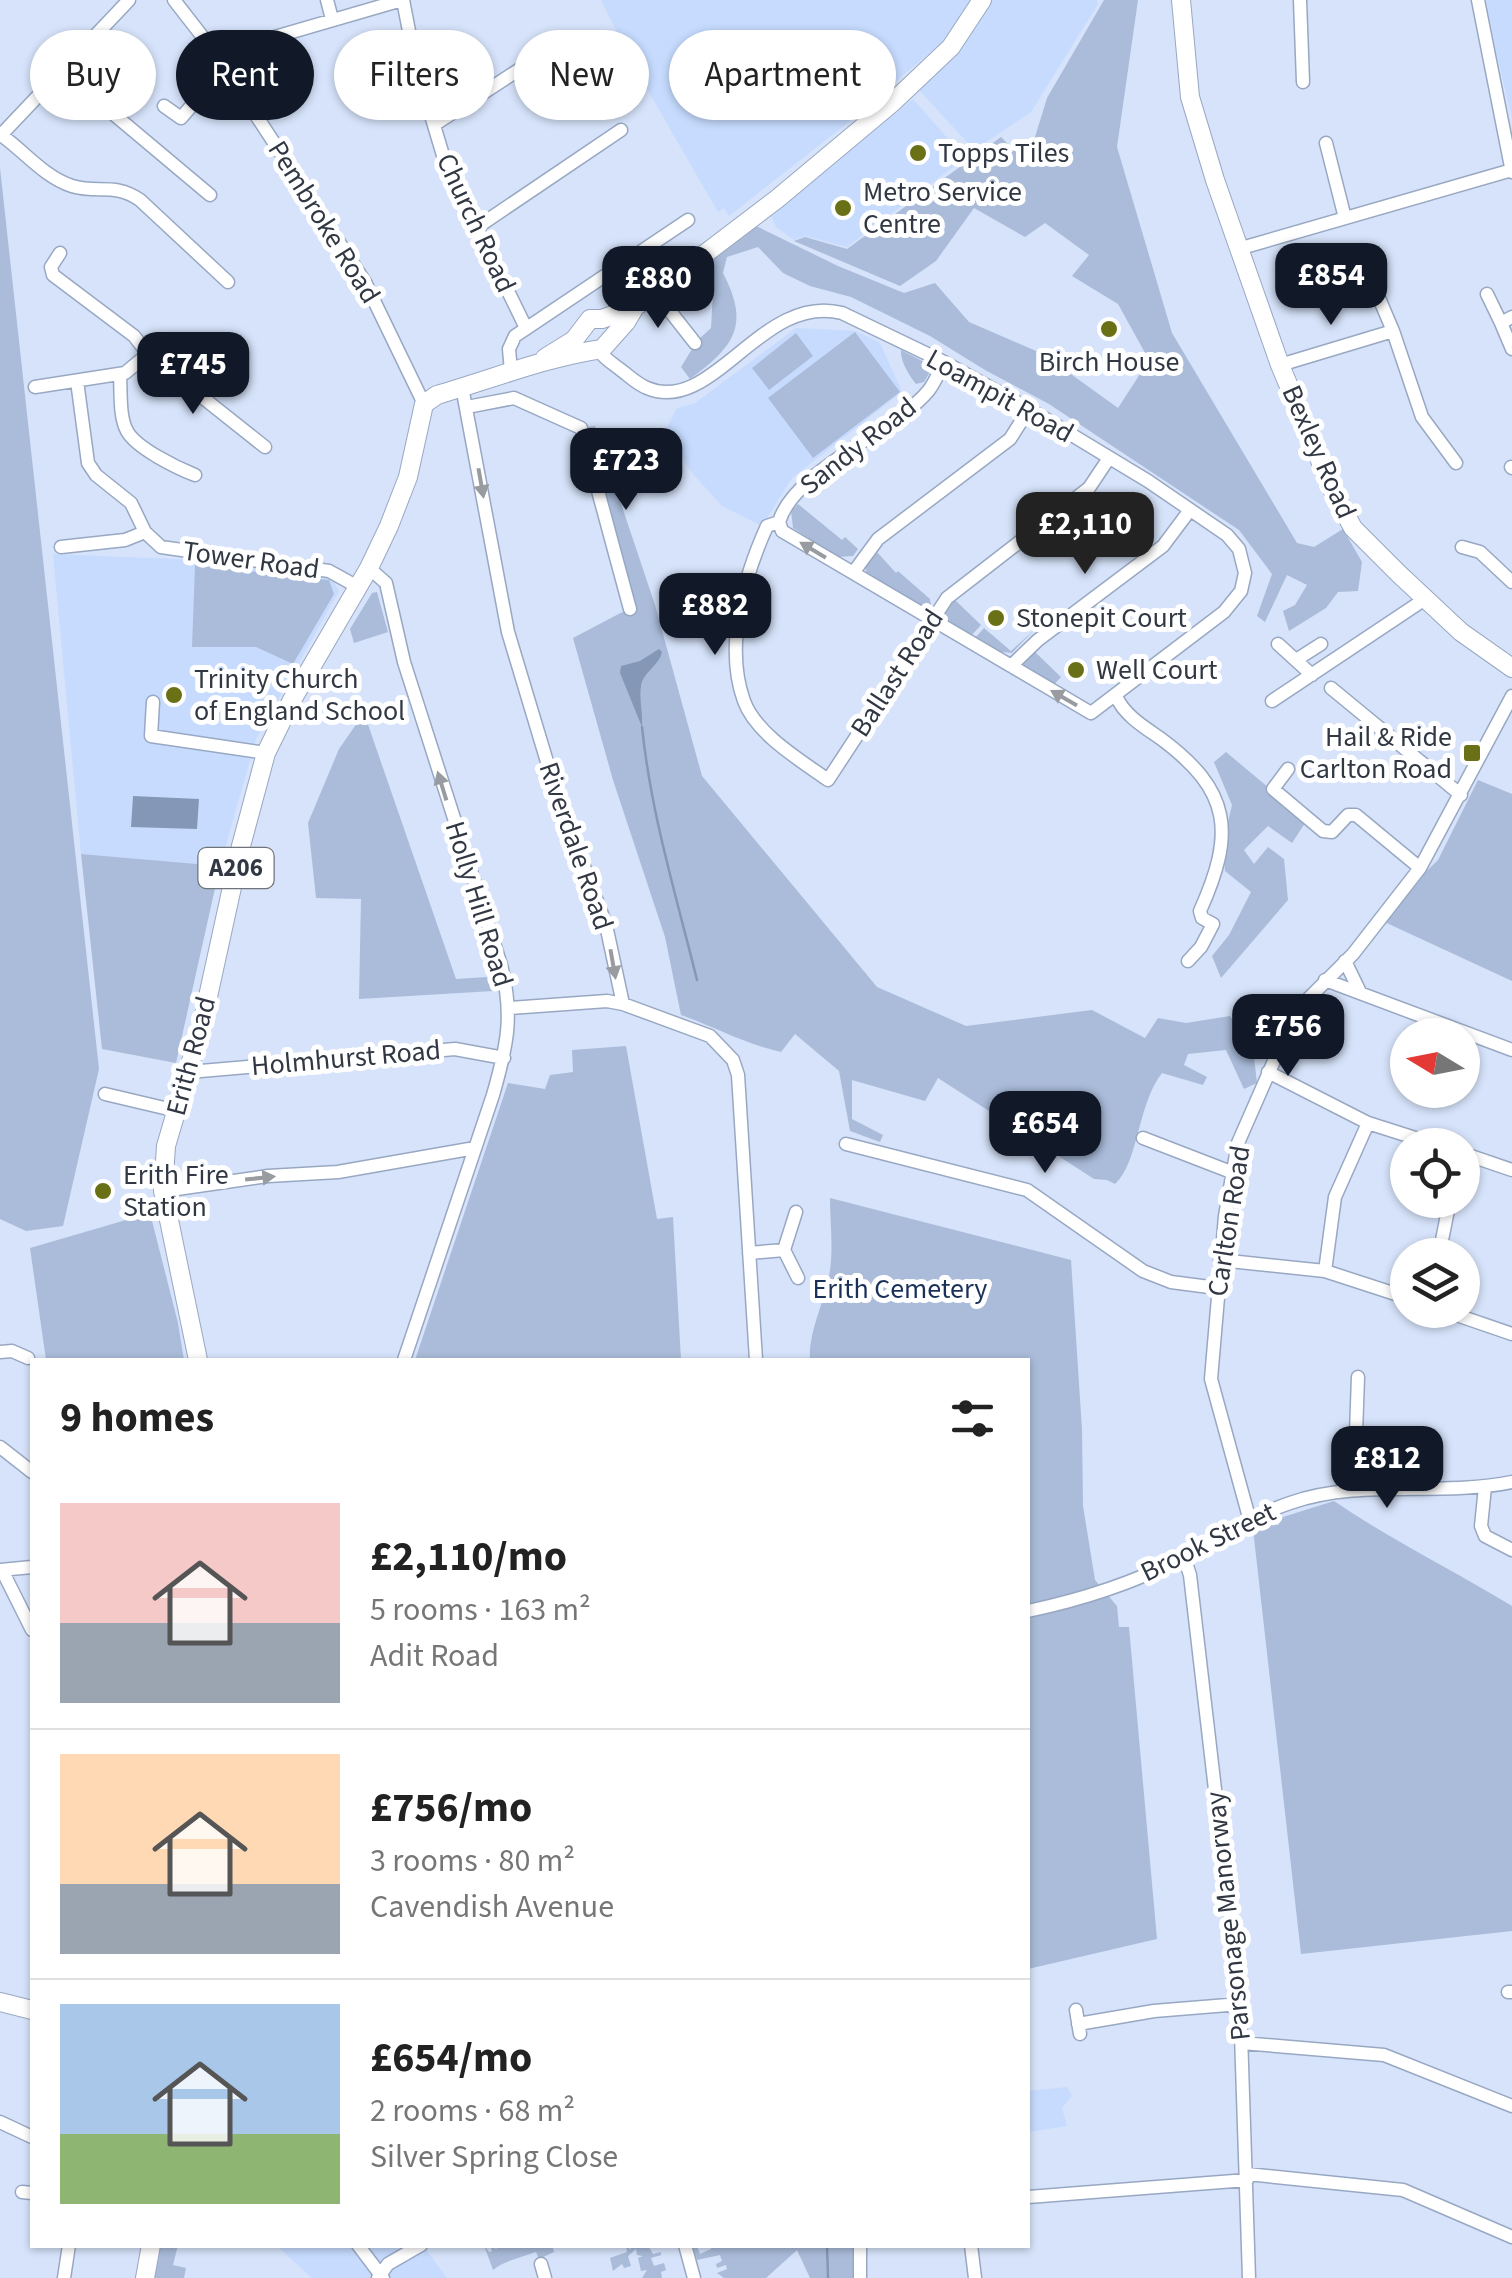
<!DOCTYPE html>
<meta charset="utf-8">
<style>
body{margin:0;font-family:"Source Sans 3",sans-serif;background:#f2f2f2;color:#222;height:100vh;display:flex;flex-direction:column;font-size:38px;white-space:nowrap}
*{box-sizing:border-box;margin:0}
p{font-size:32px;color:#767676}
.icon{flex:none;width:55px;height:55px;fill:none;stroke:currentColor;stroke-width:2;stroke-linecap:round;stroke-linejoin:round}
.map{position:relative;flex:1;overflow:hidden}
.side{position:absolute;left:30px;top:1358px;width:1000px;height:890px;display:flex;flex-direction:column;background:#fff;border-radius:0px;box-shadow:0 2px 8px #0004}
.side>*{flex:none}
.top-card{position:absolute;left:30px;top:30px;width:1000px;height:90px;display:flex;gap:20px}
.needle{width:65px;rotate:280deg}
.fabs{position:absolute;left:1390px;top:1018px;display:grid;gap:20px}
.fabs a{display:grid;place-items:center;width:90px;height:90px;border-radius:50%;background:#fff;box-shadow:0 2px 8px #0004;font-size:50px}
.price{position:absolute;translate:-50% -85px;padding:0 22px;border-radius:20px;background:#111827;color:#fff;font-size:32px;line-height:65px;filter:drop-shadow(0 2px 5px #0008)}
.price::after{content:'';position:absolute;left:50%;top:60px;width:30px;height:22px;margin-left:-15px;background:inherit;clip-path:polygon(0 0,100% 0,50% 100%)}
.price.selected{background:#222;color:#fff}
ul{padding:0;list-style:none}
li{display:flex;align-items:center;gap:30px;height:250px;padding:0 30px}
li+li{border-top:2px solid #e0e0e0}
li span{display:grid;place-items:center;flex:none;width:280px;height:200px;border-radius:0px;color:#555}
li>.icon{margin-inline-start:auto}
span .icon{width:120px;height:120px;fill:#fffc;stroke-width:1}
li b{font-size:42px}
h2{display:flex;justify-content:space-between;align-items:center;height:120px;padding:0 30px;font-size:42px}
.pill{padding:0 35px;border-radius:45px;background:#fff;box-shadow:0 2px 8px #0004;font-size:35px;line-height:90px}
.pill.selected{background:#111827;color:#fff}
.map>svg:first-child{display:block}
.built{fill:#c6dbfe}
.green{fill:#aabcda}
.water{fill:#8597b6}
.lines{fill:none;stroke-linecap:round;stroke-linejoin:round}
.stream{stroke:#8597b6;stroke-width:2.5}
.minor-casing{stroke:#98a8c3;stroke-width:15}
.major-casing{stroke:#98a8c3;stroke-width:20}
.minor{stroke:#fff;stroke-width:12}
.major{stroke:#fff;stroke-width:18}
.oneway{fill:#989ca1}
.poi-dot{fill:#6a7016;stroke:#fff;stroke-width:4}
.labels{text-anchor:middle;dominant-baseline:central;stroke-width:10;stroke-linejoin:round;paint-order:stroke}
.shield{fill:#fff;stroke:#6f747b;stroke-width:2.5}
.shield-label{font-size:25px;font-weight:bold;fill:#313843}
.poi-label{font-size:28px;fill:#313843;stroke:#fff;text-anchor:start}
.street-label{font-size:28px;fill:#313843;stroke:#fff}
.park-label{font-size:28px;fill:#193059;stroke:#fff}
</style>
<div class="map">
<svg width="1512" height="2278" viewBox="0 0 1512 2278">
<rect width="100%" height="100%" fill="#d6e3fa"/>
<path class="built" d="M601 0H971L942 42 850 121 729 216 724 208 718 212 635 68Z
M988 0H1097L1098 4 1031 112 974 150 919 90Z
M1486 0H1512V118L1496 51Z
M913 99 965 158 847 247 805 236 794 240 776 227 771 216Z
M796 328 856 331 880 343 902 392 792 478 762 526 722 506 693 474 664 433 676 409 695 403Z
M53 554 196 560 282 570 332 579 339 591 256 739 220 866 81 854Z
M1067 2087 1072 2096 1062 2108 1067 2126 1028 2132V2091Z
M276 2245H423L447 2278H312Z"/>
<path class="green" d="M1104 0H1138L1117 147 1172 333 1297 543 1314 547 1343 529 1362 562 1358 591 1338 592 1326 608 1289 631 1283 611 1295 605 1307 585 1287 575 1265 622 1257 616 1272 574 1239 530 1049 404 985 370 930 336 851 297 810 286 783 273 758 247 727 257 723 273C750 325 735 346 690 379L681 367 697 341 711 328 714 276 707 260 752 224 838 266 904 293 935 283 969 322 1043 354 1118 408 1149 360 1118 304 1072 276 1089 255 1045 223 1025 237 974 208 936 261 900 286 794 241 805 237 847 249 1001 137 1027 163 1047 98Z
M0 168 99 1069 63 1226 26 1231 0 1219Z
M855 332 900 392 813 458 768 398Z
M796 333 813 356 769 390 752 368Z
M901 350 930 365V372L924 382 916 384C909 375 900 361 901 350Z
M595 426 655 605 702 776 877 987 966 1026 1092 1010 1145 1038 1158 1018 1186 1023 1230 1016 1246 1038 1257 1037 1279 1003 1286 1025 1274 1045 1254 1057 1257 1083 1244 1089 1226 1050 1188 1054 1184 1065 1207 1077 1203 1085 1162 1073C1137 1105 1139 1162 1115 1184L1107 1180 1094 1179 938 1078 925 1101 852 1080V1119L883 1135 880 1142 850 1131 839 1071 795 1034 781 1052C745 1044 715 1027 681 1015L665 937 613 780 573 638 630 608 581 428Z
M798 504 842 540 845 537 858 549 853 556 837 557 793 528 791 511Z
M876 551 896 573 898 571 930 599 931 605 921 606 867 574 865 567Z
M195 565 329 580 334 594 293 664 256 647H192Z
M377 592 388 632 354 643 350 629 372 593Z
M955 600 981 625 970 637 950 625 944 612Z
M984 628 1011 651 1034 630 1012 653 994 651 974 639Z
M1035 652 1061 677 1052 687 1021 664Z
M364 713 456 979 487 977 493 991 359 999 361 899 316 898 308 823 339 749Z
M1226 752 1307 820 1292 843 1268 826 1244 850 1254 864 1268 847 1284 859 1288 900 1221 978 1212 956 1229 935 1251 892 1225 871 1223 844 1232 805 1214 762Z
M1478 780 1512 794V981L1378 919 1438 860Z
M81 854 220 866 176 1063 102 1049Z
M626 1046 657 1219 673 1217 681 1360H415L508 1083 545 1089 550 1075 573 1072 572 1050Z
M830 1198 1071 1260 1082 1430 1083 1506 1095 1580 1117 1606 1119 1627H1129L1157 1939 1028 1969V1360H810C808 1333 824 1303 829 1276 834 1251 830 1223 830 1198Z
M150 1213 178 1323 184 1360H46L30 1248Z
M1334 1501C1391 1540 1453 1570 1512 1606V1931L1301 1954 1253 1529 1269 1523 1278 1525 1283 1517Z
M159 2245H178L173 2265 186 2268 184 2278H154Z
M484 2245 489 2252 492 2251 490 2245 496 2249 502 2245H552L554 2252 539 2259 536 2252C522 2257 504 2261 493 2270Z
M629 2245H652L649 2247 653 2254 661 2252V2255L651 2258 654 2266 664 2263 666 2270 661 2272 662 2278H642L647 2270 641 2271 638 2258 643 2256 637 2255 636 2249 628 2256 631 2266 624 2268 622 2264 613 2271 610 2258 627 2252 626 2246 631 2250Z
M711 2245H855V2278H810L797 2250 766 2278H724L717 2273 727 2269 726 2265 717 2268 716 2264 722 2261 720 2255 697 2260 693 2248 697 2246 700 2254 711 2249Z"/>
<path class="water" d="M659 649 662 652C659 666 643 672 641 686 639 699 643 714 642 727L620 673 621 666 640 661Z
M133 796 199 799 197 829 131 827Z"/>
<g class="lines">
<path class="stream" d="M642 727C651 814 676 895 697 980
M827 2245 828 2278"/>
<g class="minor-casing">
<path id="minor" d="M174 0 216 54 365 282 424 404
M327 0 332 19
M403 0 415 62 445 162 526 328
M1300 0 1303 82
M1478 0 1512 172
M92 39 141 81
M216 54 402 0
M61 70 210 195
M164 106 181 118 225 67
M434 125 543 54
M1 135C24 151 44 177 72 186 98 194 114 182 140 200L228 282
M0 136 129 0
M1326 143 1345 218
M476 228 621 130
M1238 249 1512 170
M60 253 51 267 53 275 134 336 148 354 265 447
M1376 291 1393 331 1422 417 1456 463
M655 292 695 343
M1487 294 1501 323
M1512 317 1501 323 1512 349
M598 350C605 359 612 363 621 370 629 376 637 384 647 388 713 416 762 292 842 313L944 362 1029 409 1148 481 1227 535 1239 549 1245 573 1241 591 1224 612 1091 713 782 531 779 522
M944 362C939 372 935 382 929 390 896 431 794 470 779 522L767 526C744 577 724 646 744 701 756 734 800 760 828 780L947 598 1089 488 1109 458
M1280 365 1393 331
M511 371 509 349 515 336 688 220
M120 374C121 391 119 417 127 431 136 448 177 468 195 475
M77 381 88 463 96 475 131 503 145 532 161 547 329 571 358 587
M35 387 125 373 148 354
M462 387 508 632 557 795 606 925 623 1004
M467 407 514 398 581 428 630 609
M1511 467 1512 468
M61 547 125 540 145 532
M1462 547 1480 552 1512 582
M369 568 386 583 404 662 501 965C514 1016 507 1046 493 1095L404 1360
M853 573 878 539 1010 439 1029 409
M1278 644 1312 675
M1296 660 1321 644
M1011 666 1038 640 1163 546 1190 510
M1331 688 1461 795
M1116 696C1124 715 1144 727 1160 738 1232 791 1235 833 1200 911L1202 918 1213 924 1201 947 1188 961
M1272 701 1425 599
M153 702 151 736 266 753
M1288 769 1273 789 1323 831 1332 832 1348 815H1356L1420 868
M1345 961 1360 992
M1325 980 1512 1050
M510 1008 607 1001 623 1004 710 1036 733 1060 738 1075 756 1360
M189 1072 455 1049 504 1058
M1268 1072 1368 1123 1437 1145
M105 1094 177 1111
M1143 1138 1231 1172
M846 1144 1027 1190 1143 1271 1171 1282 1217 1288
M1462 1153 1512 1170
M163 1191 268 1176 338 1172 475 1148
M784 1250 796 1212
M749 1253 784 1250 798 1278
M1439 1255 1450 1200
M1220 1260 1325 1271 1408 1298
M1325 1271 1335 1197 1368 1123
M1442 1310 1512 1334
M0 1352 12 1351 28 1358
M0 1447 32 1472
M1485 1487 1481 1526 1485 1536 1512 1550
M1343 1491V1467L1356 1433 1358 1377
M1250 1521 1211 1379 1225 1216 1238 1143 1288 1029 1303 1004 1353 954 1420 868 1512 696
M1184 1557 1190 1575 1240 2004 1249 2278
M0 1570 32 1567
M2 1570 32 1630
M1028 1611C1080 1600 1133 1583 1180 1559 1217 1540 1251 1516 1290 1503 1362 1478 1439 1497 1512 1482
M1508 1992H1512
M1076 2010 1080 2034
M1078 2024 1154 2011 1240 2004
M1242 2043 1384 2055 1512 2106
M0 2122 32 2137
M1247 2174 1403 2190 1512 2237
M22 2192 32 2193
M1028 2197 1247 2180
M358 2245 383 2278
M685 2245 694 2278
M860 2245V2278
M971 2245 975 2278
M541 2264 545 2278
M64 2278 69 2245
M378 2278 388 2264 421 2245"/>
</g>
<g class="major-casing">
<path id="major" d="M1181 0 1190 97 1215 180 1280 365 1332 489 1353 528 1399 574 1461 632 1512 668
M545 358 574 340 590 319H602L635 307 777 199 893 102 951 47 982 0
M198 1360 163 1191 166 1146 202 1024 241 846 266 753 292 700 369 568 389 526 408 477 424 404 437 395C492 379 547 357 602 349L626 322 635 307
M0 2002 32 2010
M145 2278 151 2245"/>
</g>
<use href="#minor" class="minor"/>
<use href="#major" class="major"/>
</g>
<defs><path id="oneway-solid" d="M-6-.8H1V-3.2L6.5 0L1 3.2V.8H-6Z" transform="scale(2.5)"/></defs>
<g class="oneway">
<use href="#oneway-solid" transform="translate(481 483) rotate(80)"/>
<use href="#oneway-solid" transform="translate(813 550) rotate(-149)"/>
<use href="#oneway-solid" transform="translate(1064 698) rotate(-150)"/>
<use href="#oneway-solid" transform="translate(442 786) rotate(-107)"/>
<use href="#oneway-solid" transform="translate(613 964) rotate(80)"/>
<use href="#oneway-solid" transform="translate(260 1178) rotate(-6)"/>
</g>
<g class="poi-dot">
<circle cx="918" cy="153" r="10"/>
<circle cx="843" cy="208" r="10"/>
<circle cx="1109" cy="329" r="10"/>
<circle cx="996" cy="618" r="10"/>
<circle cx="1076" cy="670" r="10"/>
<circle cx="174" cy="695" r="10"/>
<rect x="1462" y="743" width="20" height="20" rx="5"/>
<circle cx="103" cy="1191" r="10"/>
</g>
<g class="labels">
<rect class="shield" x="198.5" y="848" width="75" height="40" rx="8"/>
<g class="shield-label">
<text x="236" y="868">A206</text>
</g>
<g class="poi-label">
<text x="938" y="153">Topps Tiles</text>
<text x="863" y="192">Metro Service<tspan x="863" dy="32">Centre</tspan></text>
<text x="1109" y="362" text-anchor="middle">Birch House</text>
<text x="1016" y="618">Stonepit Court</text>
<text x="1096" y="670">Well Court</text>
<text x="194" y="679">Trinity Church<tspan x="194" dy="32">of England School</tspan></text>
<text x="1452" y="737" text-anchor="end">Hail &amp; Ride<tspan x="1452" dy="32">Carlton Road</tspan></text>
<text x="123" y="1175">Erith Fire<tspan x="123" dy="32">Station</tspan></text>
</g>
<g class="street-label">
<text transform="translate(324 222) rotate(58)">Pembroke Road</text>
<text transform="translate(476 223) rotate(65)">Church Road</text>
<text transform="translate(1000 396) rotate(29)">Loampit Road</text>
<text transform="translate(858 446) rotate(-38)">Sandy Road</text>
<text transform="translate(1319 452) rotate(66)">Bexley Road</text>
<text transform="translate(251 560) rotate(8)">Tower Road</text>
<text transform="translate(897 673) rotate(-57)">Ballast Road</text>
<text transform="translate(576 846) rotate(71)">Riverdale Road</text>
<text transform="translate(479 904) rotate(73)">Holly Hill Road</text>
<text transform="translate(191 1056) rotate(-75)">Erith Road</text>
<text transform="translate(346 1058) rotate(-5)">Holmhurst Road</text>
<text transform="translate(1229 1221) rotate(-81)">Carlton Road</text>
<text transform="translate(1208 1542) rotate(-26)">Brook Street</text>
<text transform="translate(1228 1916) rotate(-96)">Parsonage Manorway</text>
</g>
<g class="park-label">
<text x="900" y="1289">Erith Cemetery</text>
</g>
</g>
</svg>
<div class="fabs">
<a><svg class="needle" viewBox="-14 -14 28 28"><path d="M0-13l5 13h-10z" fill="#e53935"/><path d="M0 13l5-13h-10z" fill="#767676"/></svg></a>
<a><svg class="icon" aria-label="locate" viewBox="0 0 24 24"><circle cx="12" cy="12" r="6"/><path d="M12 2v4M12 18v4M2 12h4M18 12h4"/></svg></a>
<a><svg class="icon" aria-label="layers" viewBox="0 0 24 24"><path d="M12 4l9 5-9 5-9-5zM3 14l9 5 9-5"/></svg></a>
</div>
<b class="price" style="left:1331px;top:328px">£854</b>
<b class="price" style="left:658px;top:331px">£880</b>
<b class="price" style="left:193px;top:417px">£745</b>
<b class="price" style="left:626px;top:513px">£723</b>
<b class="price selected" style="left:1085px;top:577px">£2,110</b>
<b class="price" style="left:715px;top:658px">£882</b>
<b class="price" style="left:1288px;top:1079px">£756</b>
<b class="price" style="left:1045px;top:1176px">£654</b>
<b class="price" style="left:1387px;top:1511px">£812</b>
<div class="top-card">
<a class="pill">Buy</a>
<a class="pill selected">Rent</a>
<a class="pill">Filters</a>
<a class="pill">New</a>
<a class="pill">Apartment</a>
</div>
<section class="side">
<h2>9 homes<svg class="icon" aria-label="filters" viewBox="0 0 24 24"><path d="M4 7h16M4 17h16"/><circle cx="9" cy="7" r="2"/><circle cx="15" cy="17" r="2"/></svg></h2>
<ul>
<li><span style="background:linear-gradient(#f6c9c9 60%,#9aa5b1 0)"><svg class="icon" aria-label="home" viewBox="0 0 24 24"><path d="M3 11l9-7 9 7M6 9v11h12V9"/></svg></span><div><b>£2,110/mo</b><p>5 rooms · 163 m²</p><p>Adit Road</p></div></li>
<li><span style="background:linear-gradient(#ffd9b3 65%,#9aa5b1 0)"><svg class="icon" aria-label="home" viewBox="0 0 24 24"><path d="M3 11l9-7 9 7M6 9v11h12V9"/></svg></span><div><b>£756/mo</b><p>3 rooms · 80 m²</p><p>Cavendish Avenue</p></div></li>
<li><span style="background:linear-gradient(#a9c7e8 65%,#8fb573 0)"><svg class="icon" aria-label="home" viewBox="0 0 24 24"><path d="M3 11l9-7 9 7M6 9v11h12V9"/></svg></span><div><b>£654/mo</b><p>2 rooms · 68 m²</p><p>Silver Spring Close</p></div></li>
</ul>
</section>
</div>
